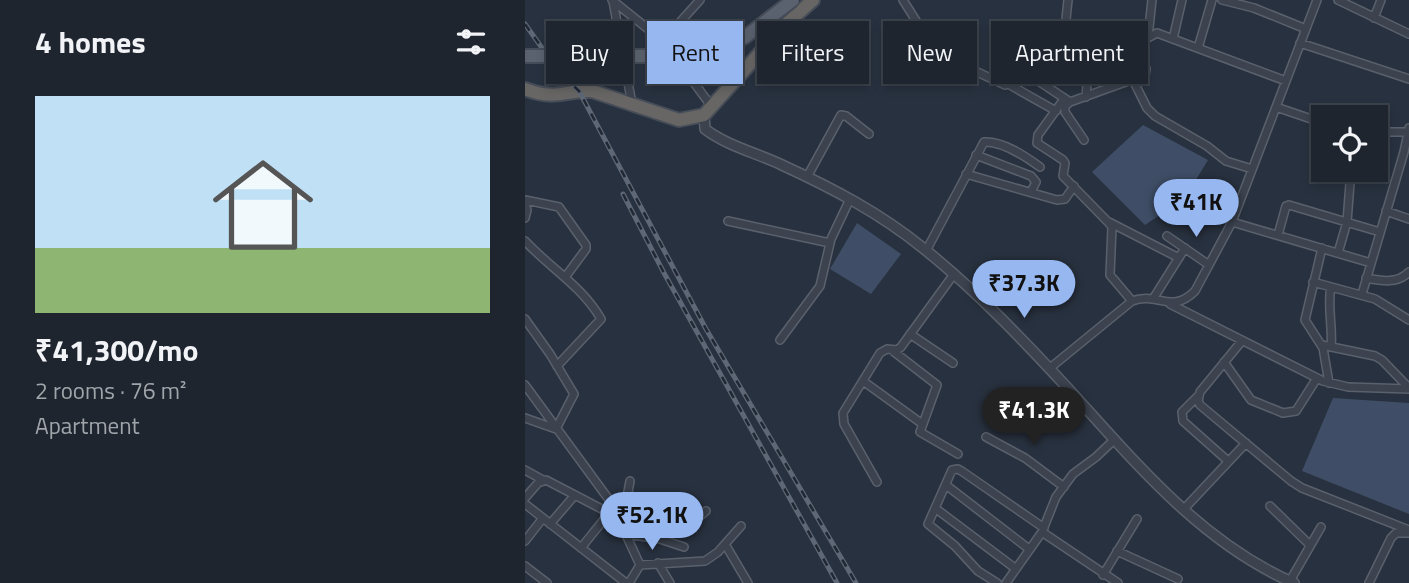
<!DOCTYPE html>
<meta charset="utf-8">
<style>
body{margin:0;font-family:"Titillium Web",sans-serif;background:#2b313b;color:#f1f3f6;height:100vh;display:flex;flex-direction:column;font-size:26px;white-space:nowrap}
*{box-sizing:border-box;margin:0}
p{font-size:23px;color:#a1a5aa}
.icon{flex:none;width:38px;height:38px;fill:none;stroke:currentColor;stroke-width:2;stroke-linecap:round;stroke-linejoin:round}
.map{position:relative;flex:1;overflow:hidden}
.details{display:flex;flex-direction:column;background:#1e252f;width:525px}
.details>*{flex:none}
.hud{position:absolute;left:21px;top:21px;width:665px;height:63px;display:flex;gap:14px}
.fabs{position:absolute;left:786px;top:105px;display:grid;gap:14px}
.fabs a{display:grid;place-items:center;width:77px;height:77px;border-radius:0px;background:#1e252f;box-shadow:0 4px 10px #0003,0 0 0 2px #3c424b;font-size:35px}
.price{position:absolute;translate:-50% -60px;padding:0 16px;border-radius:24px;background:#97b7f0;color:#111;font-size:23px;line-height:46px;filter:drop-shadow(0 2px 4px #0008)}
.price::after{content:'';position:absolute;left:50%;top:42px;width:21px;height:16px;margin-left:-10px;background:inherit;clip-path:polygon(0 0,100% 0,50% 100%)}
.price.selected{background:#222;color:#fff}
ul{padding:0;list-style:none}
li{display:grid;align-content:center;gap:14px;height:371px;padding:0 35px}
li+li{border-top:2px solid #3c424b}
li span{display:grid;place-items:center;height:217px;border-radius:0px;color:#555}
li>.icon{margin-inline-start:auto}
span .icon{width:126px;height:126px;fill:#fffc;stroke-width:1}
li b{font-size:30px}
h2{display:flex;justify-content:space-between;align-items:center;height:84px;padding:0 35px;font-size:30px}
.tag{padding:0 24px;border-radius:0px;background:#1e252f;box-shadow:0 4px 10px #0003,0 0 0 2px #3c424b;font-size:24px;line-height:63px}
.tag.selected{background:#97b7f0;color:#111}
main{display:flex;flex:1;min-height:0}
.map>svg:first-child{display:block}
.water{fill:#3f4e66}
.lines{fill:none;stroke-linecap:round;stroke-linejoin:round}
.minor-casing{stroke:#5a616c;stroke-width:10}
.tertiary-casing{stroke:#5a616c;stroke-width:12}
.trunk-casing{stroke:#474e59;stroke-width:16}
.minor{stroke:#3c434f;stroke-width:7}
.tertiary{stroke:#3c434f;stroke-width:9}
.trunk{stroke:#676664;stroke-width:12}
.rail-casing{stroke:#5e6775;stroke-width:5}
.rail{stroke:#212834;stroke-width:2.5;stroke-dasharray:8;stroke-linecap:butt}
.primary-bridge-casing{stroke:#454c58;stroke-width:16;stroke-linecap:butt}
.primary-bridge{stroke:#5a626f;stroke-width:12}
</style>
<main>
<section class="details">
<h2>4 homes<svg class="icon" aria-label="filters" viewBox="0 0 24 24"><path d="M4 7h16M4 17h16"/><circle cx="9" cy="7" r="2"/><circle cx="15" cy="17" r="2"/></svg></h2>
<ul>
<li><span style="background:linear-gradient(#bfe0f5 70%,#8fb573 0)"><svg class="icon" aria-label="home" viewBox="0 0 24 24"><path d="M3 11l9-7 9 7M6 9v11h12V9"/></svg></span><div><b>₹41,300/mo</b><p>2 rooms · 76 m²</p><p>Apartment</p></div></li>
</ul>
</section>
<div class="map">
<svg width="884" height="583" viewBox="0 0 884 583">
<rect width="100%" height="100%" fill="#28313f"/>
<path class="water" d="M618 125 683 160 660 198 620 225 567 172Z
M332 223 376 254 346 294 305 269Z
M808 398 884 403V514L777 471Z"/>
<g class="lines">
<g class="minor-casing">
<path id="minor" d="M87 0 138 41 187 107
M378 0 400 35 415 51 431 62 480 85 488 82 494 71 500 72 545 102 620 75 621 69 613 43
M697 0 729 8 781 29
M813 0 884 34
M88 1 107 104
M849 18 856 0
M623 37 627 0
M539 38 543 0
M648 39 657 0
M138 41 175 0
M775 43 884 79
M673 48 687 0
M494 71 509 32 516 25 546 40 565 42
M608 80 622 108 630 116 682 146 701 161 727 169
M485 85 531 111
M561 97 565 42 571 40 613 43 632 33 761 81
M539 99 513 135 512 143 538 160 540 163 538 176 583 222 587 227 585 275 607 301
M545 102 540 106V112L559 140
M751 107 798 123
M850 132H883
M451 155 506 176 511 182 506 192
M441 174 532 200 540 199 549 186
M282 177 316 115 321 116 344 134
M0 200 34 207 61 245V249L41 276
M0 204 2 210 0 218
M861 211 884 219
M203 221 305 243
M584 222 654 258
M707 222 846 263
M753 235 761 206 764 205 855 232
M642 236 684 265
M0 241C25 268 57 286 76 319L32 366
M797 248 780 320 798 348 804 383
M401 251 459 142C478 141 500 156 515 167
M813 253 822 222 826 170
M841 278C857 281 872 284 884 272
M788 282 850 299 884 320
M837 294 879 152 884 128
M628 299 660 248
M645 304 798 381 823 387 884 389
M0 319 25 354 49 394 31 429 0 418
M385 334 428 363
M255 340 295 286 306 239 325 199
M716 342 675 392 673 401 675 405 766 481 777 488 884 530
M797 345 850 356 857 360 884 388
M806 347C808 326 802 307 806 287
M368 351 412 385 395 432 433 454
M699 362 726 400 758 413 771 411 792 378
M525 368 607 301C633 291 646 315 670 291L707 222 792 0
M338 381 396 423
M0 385 96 516 92 517 21 480 13 483 0 498
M673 396 657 412 658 421 703 461
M461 437 500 458 539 487
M0 470 18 480
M352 482 319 424 318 413 355 353 362 349 372 350 376 347 429 274
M421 485 504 549
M0 504 101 583
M745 506 785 545
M410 508 491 569
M659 509 721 443
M96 514 135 517 159 530 181 511
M99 514 105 481
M96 516 102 522V537L115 565 104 583
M25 524 50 495
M517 532 593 583
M101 534 135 539 159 547
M0 541 18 518
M200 544 223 583
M56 548 84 513
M592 551 653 579
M133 563 145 583
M115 565 180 561 193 552 216 526
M0 566 22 583
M578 575 612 519
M765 581 796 527
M472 583 453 571 430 546 403 524 427 470 433 469 438 472 519 528
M481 583 517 532 531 497 548 474 571 457 590 439
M844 583 866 538 871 533H884"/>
</g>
<g class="tertiary-casing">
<path id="tertiary" d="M179 115 180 129C202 146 232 153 257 165 307 188 355 213 398 248 453 292 502 344 550 396 614 467 679 544 769 583"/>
</g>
<g class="trunk-casing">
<path id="trunk" d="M0 89C32 101 37 90 67 91L154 120 179 115 259 26 288 0"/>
</g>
<use href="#minor" class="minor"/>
<use href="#tertiary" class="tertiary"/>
<use href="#trunk" class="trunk"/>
<g class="rail-casing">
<path id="rail" d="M0 24 34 72 54 91 181 329 331 583
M98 194 139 273 312 583"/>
</g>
<use href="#rail" class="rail"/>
<g class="primary-bridge-casing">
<path id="primary-bridge" d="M0 56H143L188 52 220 37 268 0"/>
</g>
<use href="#primary-bridge" class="primary-bridge"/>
</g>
</svg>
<div class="fabs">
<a><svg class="icon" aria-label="locate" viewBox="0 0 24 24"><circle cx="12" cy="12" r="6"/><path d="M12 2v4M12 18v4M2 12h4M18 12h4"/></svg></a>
</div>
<b class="price" style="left:671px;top:239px">₹41K</b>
<b class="price" style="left:499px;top:320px">₹37.3K</b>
<b class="price selected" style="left:509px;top:447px">₹41.3K</b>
<b class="price" style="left:127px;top:552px">₹52.1K</b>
<div class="hud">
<a class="tag">Buy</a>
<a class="tag selected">Rent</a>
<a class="tag">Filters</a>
<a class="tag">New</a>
<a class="tag">Apartment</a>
</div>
</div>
</main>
